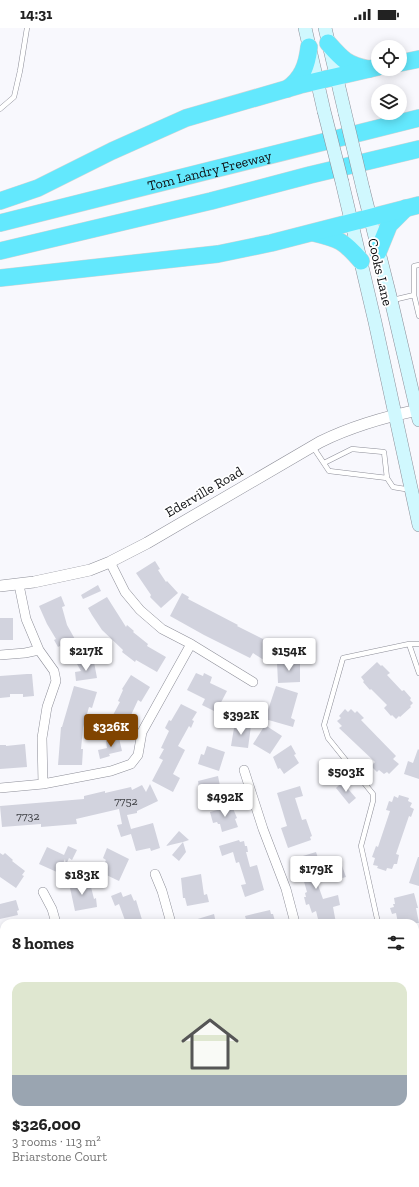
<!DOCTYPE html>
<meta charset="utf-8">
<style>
body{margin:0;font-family:"Zilla Slab",serif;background:#f2f2f2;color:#222;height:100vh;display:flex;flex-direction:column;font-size:15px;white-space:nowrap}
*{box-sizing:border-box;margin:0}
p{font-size:13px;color:#767676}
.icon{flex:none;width:22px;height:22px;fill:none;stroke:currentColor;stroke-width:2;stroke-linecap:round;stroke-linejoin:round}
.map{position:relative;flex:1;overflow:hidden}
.details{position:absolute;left:0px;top:891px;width:419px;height:268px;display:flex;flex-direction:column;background:#fff;border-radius:12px 12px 0 0;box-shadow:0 2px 10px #0003}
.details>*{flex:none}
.fabs{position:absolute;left:371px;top:12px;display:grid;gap:8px}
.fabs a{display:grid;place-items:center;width:36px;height:36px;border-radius:50%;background:#fff;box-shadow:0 2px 10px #0003;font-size:20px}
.price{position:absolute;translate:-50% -34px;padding:0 9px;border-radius:4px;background:#fff;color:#222;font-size:13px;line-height:26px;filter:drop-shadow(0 1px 2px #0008)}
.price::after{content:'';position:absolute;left:50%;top:24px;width:12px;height:9px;margin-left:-6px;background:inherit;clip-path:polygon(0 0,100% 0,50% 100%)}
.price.current{background:#804400;color:#fff}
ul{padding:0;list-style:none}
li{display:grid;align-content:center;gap:8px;height:212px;padding:0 12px}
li+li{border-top:1px solid #e0e0e0}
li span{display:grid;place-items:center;height:124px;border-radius:12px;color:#555}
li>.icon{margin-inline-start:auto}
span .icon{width:72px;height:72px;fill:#fffc;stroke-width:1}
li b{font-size:17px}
h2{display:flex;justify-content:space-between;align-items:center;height:48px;padding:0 12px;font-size:17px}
.status{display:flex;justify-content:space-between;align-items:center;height:28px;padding:0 20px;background:#fff;direction:ltr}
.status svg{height:11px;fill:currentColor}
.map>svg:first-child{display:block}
.forest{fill:#c9d09e}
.building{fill:#d2d3de}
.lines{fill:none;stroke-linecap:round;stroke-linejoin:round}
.service-casing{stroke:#8d8e98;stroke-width:5.5}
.minor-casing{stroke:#8d8e98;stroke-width:10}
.tertiary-casing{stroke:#8d8e98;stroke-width:12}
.secondary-casing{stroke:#8d8e98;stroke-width:14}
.motorway-casing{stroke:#d4d4d4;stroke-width:18}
.service{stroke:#fff;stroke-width:4.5}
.minor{stroke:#fff;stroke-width:9}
.tertiary{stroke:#fff;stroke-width:11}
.secondary{stroke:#d0f8fe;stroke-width:13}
.motorway{stroke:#63e8fd;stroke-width:17}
.secondary-bridge-casing{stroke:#8d8e98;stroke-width:14;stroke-linecap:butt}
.secondary-bridge{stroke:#d0f8fe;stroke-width:13}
.labels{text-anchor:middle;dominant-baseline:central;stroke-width:3.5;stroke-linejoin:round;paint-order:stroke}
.number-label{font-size:12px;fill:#3f4045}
.street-label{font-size:14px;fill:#0e0f12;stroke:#fff}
</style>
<div class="status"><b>14:31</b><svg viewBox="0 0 49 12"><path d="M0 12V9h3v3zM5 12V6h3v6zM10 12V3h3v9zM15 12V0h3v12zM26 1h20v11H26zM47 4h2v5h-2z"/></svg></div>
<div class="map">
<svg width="419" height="1159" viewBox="0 0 419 1159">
<rect width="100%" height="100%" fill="#f8f8fd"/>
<path class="forest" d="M419 1041V1159H403L402 1155H415V1042Z"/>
<path class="building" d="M155 533 160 541 158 542 166 554 167 553 178 565 161 580 150 569 151 567 136 545Z
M98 557 101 563 83 571 81 567Z
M182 565 189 569 188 571 238 597 237 598 267 613 268 611 281 621 270 636 253 625 250 630 204 607 170 588Z
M61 568 65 578 62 579 67 597 76 613 80 610 89 623 75 633 70 627 67 630 60 618 58 619 54 612 56 611 47 596 39 578Z
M107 569 126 599 127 597 134 603 133 604 148 616 147 618 166 629 157 644 136 632 135 634 122 624 123 622 102 602 92 587 88 580Z
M0 590H13V612H0Z
M94 634 97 650 76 653 75 644 81 643 77 636Z
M277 634H300V654L278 655Z
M377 634 381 638 382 637 390 645 387 647 402 663 404 662 411 670 410 672 413 675 410 678 411 679 400 689 399 688 396 691 392 687 391 688 384 680 387 677 371 661 370 662 363 654 364 653 361 649Z
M196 645 203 648 204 645 212 649 210 655 227 663 216 684 202 677 205 671 187 662Z
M27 646H32L34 668 23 669V666H10V669L0 670V648Z
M131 647 150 659 141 674 138 672 125 700H126L124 708 104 701 109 686 113 687 120 674 118 673 123 662 122 661Z
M74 658 97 664 92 680 89 679 83 700 81 721H83L82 737H58L61 699H62Z
M276 658 298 665 291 690 295 692 293 699 265 691Z
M181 676 197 684 192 692 194 693 191 700 189 698 178 718 185 722 173 746 180 750 173 764 152 753 163 732 159 730 164 721 161 720 169 703 165 700 169 692 171 693Z
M345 681 348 684 351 681 355 685 357 683 364 690 361 692 396 728 393 731 399 736 389 746 387 744 384 746 379 742 377 744 371 738 375 734 339 700 342 698 337 693 341 690 339 688Z
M235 694 251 698 248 720 231 718Z
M265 697 282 708 270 726 253 716Z
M119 710 122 723 109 726 110 728 100 731 98 722 107 720 106 713Z
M25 716 27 739 0 741V717H6V718Z
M291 717 296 726 294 727 299 735 284 746 280 740 278 741 273 729Z
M207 718 225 724 219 743 198 736 201 726 204 727Z
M418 721 419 722V751L404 746 408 733 413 735Z
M218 748 220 758 223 757 225 764 204 771 203 766 200 767 198 753Z
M342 754 356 770 349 776 336 760Z
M150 756 158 773 137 783V785L127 787 131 801 153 795 160 820 151 823 150 820 136 823 131 806 121 809 117 797 122 796 119 781 76 791 77 796 41 799V796L2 799 0 778 84 771V768L105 763V765L131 759 132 762 142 757 146 764Z
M300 758 303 768 295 770 302 792 306 791 312 808 310 809 311 812 288 820 281 800 287 798 277 765Z
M399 767 409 770 408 773 412 775 410 779 414 781 411 789 409 788 396 826 399 827 397 836H394L392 841 387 840 386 843 377 840 378 838 373 837 375 830 372 829 376 818 378 819 390 783 386 782 389 773 392 774 394 768 398 770Z
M232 778 237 790 235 791 238 799 222 804 220 796H218L217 794 213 795 210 784Z
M179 803 189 812 183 814 186 824 179 833 172 827 183 814 166 818Z
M239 812 240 814 244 813 245 818H247L248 824H246L250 839 257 837 264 862 245 869 241 857 246 856 239 834 236 835 233 824 222 828 219 818Z
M68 818 77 822 72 832 69 830 66 837 65 831 59 845 39 836 47 819 64 827Z
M107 820 129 831 119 853 100 844 106 832 103 830Z
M316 824 319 833 314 834 317 845 314 846 323 871 338 867 340 877 333 879 336 895H319L316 883 312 885 309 876 306 877 304 869H306L305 865 307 864 303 850H301L298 842 297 843 293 831Z
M0 825 3 827 5 825 13 832 12 833 25 843 22 847 24 848 16 860 0 849Z
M418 829H419V858L409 855Z
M341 835 346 849 335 852 330 838Z
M201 846 204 867 207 866 209 874 187 878 185 870H183L181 850Z
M85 852 87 860 91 859 94 871 96 870 97 879 75 883 69 855Z
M121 864 123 869 131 866 134 873 136 872 143 895H126L119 876 115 878 111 868Z
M414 865 418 880H416L419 895H398L396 885 392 886 390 880 394 879 393 876H395L394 870Z
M16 872 19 882 17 883 18 887 0 891V876Z
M270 882 271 886H273L275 893 268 895H247L245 888Z
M214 886 216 895H191V893Z"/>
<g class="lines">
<g class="service-casing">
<path id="service" d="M0 81 14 69 20 43 27 0
M414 267V238L419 237
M393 272 414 267 419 288
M313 419 329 443 387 450 393 459 411 462
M324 435 352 421 384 424 387 450
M409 616 419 645
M378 895 361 818 373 773V766L328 710 324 697 343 630 409 616H419
M415 951 419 950"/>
</g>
<g class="minor-casing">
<path id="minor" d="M110 534 125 564 140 582 162 601 191 616 253 654
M19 557 26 591 39 622 54 643 56 653 47 679 42 710 43 756
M0 627 25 625 39 622
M244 742 263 801 286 861 295 895
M0 760 43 756 111 743 131 736 138 727 142 704 191 616
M155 846 162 863 171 895
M43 864 52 881 56 895
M107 1155 108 1159
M216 1155 217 1159
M339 1155 340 1159"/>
</g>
<g class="tertiary-casing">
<path id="tertiary" d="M0 558 34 554 90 542 110 534 147 515 320 414C353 398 384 389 419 382"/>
</g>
<g class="secondary-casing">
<path id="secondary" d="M305 0 324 83
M325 0 345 85
M342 154 375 294 419 497
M363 161 391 272 419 392
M415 1022 419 1020
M0 1128 4 1127"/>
</g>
<g class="motorway-casing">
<g id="motorway">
<path d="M328 15C342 31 347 37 369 41"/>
<path d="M400 35 419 31"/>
<path d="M287 61C302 51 307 37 309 19"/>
<path d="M0 173 38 160 112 123 186 90 300 57 378 39"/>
<path id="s1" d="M0 195 419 90"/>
<path d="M314 205C339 211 344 213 361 233"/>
<path d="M0 223 211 173 310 147 419 121"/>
<path d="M378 224 389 197 406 180"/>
<path d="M0 250 218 226 271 215 419 177"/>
</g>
</g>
<use href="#service" class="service"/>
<use href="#minor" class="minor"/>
<use href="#tertiary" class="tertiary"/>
<use href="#secondary" class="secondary"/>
<use href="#motorway" class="motorway"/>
<g class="secondary-bridge-casing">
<path id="secondary-bridge" d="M324 83 342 154
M345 85 363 161"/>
</g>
<use href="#secondary-bridge" class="secondary-bridge"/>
</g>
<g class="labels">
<g class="number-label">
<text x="126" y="773">7752</text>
<text x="28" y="788">7732</text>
</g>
<g class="street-label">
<text stroke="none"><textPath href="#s1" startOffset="216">Tom Landry Freeway</textPath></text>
<text transform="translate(380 244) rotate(77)">Cooks Lane</text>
<text transform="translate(204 464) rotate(-30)">Ederville Road</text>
</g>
</g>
</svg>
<div class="fabs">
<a><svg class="icon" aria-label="locate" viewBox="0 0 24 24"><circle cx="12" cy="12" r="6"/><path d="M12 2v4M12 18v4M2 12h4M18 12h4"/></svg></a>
<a><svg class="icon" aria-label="layers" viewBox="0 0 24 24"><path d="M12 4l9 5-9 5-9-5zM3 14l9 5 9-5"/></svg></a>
</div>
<b class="price" style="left:86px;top:644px">$217K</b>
<b class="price" style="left:289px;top:644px">$154K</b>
<b class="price" style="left:241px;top:708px">$392K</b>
<b class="price current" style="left:111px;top:720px">$326K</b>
<b class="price" style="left:346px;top:765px">$503K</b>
<b class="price" style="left:225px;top:790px">$492K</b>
<b class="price" style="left:316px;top:862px">$179K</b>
<b class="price" style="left:82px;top:868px">$183K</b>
<section class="details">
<h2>8 homes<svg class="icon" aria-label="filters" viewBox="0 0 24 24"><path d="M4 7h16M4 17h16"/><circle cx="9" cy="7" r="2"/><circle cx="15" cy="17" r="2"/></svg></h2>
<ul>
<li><span style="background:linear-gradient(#dfe7d0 75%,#9aa5b1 0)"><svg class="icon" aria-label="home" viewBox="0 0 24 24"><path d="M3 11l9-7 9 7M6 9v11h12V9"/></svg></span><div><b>$326,000</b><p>3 rooms · 113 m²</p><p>Briarstone Court</p></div></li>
</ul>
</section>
</div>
